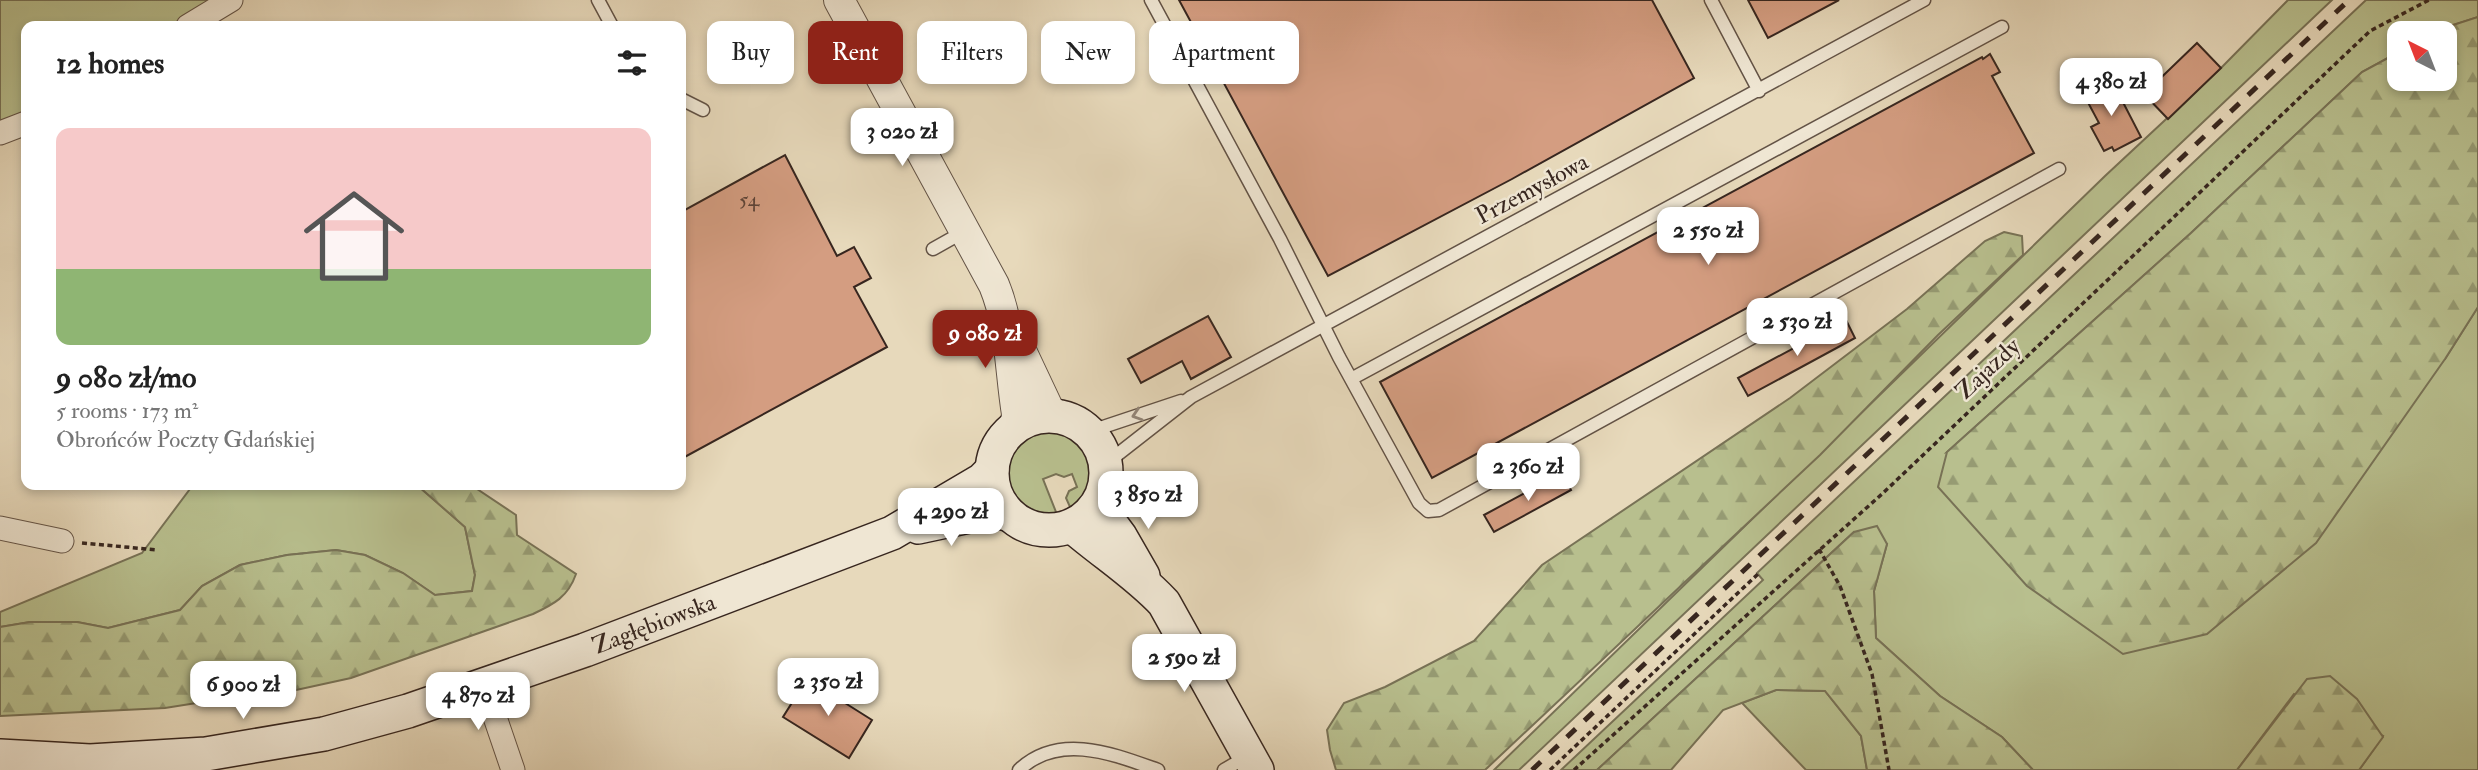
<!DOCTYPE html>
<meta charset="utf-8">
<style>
body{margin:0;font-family:"IM FELL Double Pica",serif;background:#f2f2f2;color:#222;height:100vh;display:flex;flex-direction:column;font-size:26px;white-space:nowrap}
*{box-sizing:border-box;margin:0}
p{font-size:23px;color:#767676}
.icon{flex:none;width:38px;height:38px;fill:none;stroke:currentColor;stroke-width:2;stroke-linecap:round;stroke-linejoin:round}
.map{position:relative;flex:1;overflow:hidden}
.panel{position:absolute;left:21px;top:21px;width:665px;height:469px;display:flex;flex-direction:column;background:#fff;border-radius:14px;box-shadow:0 4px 10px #0003}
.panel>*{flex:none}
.guide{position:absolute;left:707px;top:21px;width:665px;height:63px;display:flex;gap:14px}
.needle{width:46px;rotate:318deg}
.fabs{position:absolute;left:2387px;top:21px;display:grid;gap:14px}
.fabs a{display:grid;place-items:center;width:70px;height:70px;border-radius:14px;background:#fff;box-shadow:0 4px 10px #0003;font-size:35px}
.price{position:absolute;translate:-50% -60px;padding:0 16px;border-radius:14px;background:#fff;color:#222;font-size:23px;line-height:46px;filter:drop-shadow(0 2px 4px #0008)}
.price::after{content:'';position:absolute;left:50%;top:42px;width:21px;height:16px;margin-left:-10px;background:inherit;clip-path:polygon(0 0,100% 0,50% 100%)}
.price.current{background:#8f2418;color:#fff}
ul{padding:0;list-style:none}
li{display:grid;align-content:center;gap:14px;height:371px;padding:0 35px}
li+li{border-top:2px solid #e0e0e0}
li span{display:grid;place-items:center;height:217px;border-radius:14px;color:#555}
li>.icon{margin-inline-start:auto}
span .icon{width:126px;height:126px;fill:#fffc;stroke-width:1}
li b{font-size:30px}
h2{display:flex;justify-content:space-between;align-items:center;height:84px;padding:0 35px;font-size:30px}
.pill{padding:0 24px;border-radius:14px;background:#fff;box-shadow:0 4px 10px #0003;font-size:24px;line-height:63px}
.pill.current{background:#8f2418;color:#fff}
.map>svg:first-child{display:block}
.green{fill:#b8bf8e;stroke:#787256;stroke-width:2}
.forest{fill:url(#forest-firs);stroke:#787256;stroke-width:2}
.building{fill:#d49d81;stroke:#37261f;stroke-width:2}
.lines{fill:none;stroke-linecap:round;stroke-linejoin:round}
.service-casing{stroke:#635346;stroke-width:15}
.minor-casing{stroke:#635346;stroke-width:25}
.tertiary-casing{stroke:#635346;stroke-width:32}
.secondary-casing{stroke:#37261f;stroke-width:36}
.path{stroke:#37261f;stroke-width:3.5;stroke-dasharray:5 3.5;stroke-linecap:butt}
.service{stroke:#efe6d3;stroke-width:12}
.minor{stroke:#efe6d3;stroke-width:23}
.tertiary{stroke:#efe6d3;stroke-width:30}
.secondary{stroke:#efe6d3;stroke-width:33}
.rail{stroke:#37261f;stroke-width:5;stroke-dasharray:12 12;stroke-linecap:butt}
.oneway{stroke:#938679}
.labels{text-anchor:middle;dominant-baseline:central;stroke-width:5;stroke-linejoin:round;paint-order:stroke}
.number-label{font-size:21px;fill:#5e4438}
.street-label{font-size:24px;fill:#37261f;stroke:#efe6d3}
</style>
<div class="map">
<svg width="2478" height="770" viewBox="0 0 2478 770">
<defs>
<pattern id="forest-firs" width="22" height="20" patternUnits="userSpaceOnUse" patternTransform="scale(1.75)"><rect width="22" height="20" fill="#b8bf8e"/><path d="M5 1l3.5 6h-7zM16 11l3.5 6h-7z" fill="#969b73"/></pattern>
</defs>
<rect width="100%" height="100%" fill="#e7d9bb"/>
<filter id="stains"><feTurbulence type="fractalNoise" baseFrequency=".00286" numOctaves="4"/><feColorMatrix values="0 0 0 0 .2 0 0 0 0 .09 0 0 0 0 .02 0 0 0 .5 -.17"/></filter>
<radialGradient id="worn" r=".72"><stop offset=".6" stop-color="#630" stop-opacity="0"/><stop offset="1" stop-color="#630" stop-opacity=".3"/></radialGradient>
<path class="green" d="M0 0H215L173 26H26V114L0 124Z
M2288 0H2332L1519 770H1494L2105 176 2221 68Z
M2366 0H2478V17L2447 27 2434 33H2399V52L2362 72 2191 233 1947 452 2445 359 2478 307V770H2359L2383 736 2294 694 2237 770H2033L2002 737 1940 696 1876 638 1874 591 1887 544 1854 532 1597 770H1561L1763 580 1757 573Z
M1040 429C1050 429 1059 429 1068 433 1096 447 1102 491 1075 509L1070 507 1066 498 1069 491 1077 487 1072 474 1064 477 1056 474 1043 479 1056 512 1051 519C994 512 985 448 1040 429Z
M193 485H417L465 527 475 575 472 591 435 595 403 573 365 555 336 550 287 555 240 565 202 586 180 610 108 628 77 622H30L0 627V612L142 553Z
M1776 690 1825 691 1861 736 1867 770H1806L1742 703Z"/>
<path class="forest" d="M2478 17V307L2445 359 2316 543 2207 634 2123 654 2027 586 1938 487 1947 452 2191 233 2362 72 2399 52V79H2445V33H2434L2447 27Z
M2004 232 2022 236 2023 255 1938 335 1820 455 1485 770H1336L1330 750 1327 730 1344 703 1385 687 1474 641 1542 565 1790 398 1907 309 1985 241Z
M417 485H471L516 515 517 535 576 574C568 597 554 604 533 614L351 678 287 692 247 695 165 708 0 716V627L30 622H77L108 628 180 610 202 586 240 565 287 555 336 550 365 555 403 573 435 595 472 591 475 575 465 527Z
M1877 526 1887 544 1874 591 1876 638 1940 696 2002 737 2033 770H1867L1861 736 1825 691 1776 690 1723 710 1671 770H1597L1854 532Z
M2330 676 2357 699 2383 737 2359 770H2237L2307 679Z"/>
<path class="building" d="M1179 0H1652L1694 78 1512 179 1328 276Z
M1748 0H1839L1768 38Z
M2197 43 2221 68 2168 119 2144 94Z
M1990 54 2000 72 1992 76 2034 153 1432 478 1380 382 1982 57 1983 59Z
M2112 81 2141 137 2114 151 2112 147 2104 151 2091 127 2099 123 2084 95Z
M785 155 837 256 854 247 871 278 854 287 887 347 681 459V212Z
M1208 316 1231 357 1191 379 1182 361 1141 383 1128 359Z
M1846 320 1855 338 1748 396 1738 378Z
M1562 473 1571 490 1494 532 1484 515Z
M807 679 872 720 849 758 783 717Z"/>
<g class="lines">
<g class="service-casing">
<path id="service" d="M598 0 612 26
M1151 0 1280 239 1339 357 1419 503 1428 511 1439 510 2059 169
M1711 0 1759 91
M681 99 703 110
M933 249 965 231
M1351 379 2002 27
M1084 428 1097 429 1181 401
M1106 469 1113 458 1191 397 1924 0
M1019 770C1059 732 1113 754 1158 770
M1224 770 1248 756"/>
</g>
<g class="minor-casing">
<path id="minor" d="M188 26 231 0
M0 133 26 123
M0 528 62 541
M484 685 513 770"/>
</g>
<g class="tertiary-casing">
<path id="tertiary" d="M839 0 994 285C1011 326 1010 371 1017 414L1016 422 1011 430
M1015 338 1048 408 1057 417"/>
</g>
<g class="secondary-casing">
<g id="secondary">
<circle cx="1049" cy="473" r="57"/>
<path d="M1097 505 1120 536 1143 576"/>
<path d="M1072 526C1102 552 1137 574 1164 603L1257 770"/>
<path d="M918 527 993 511 1008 514"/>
<path id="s1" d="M0 756 90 761 206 754 324 734 408 711 585 650 892 533 982 480 992 470"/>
</g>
</g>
<path class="path" d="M82 543 158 550
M1819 549 1840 586 1872 674 1889 770
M1550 770 1758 574
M1574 770 1882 494 2370 31 2429 0"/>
<use href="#service" class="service"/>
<use href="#minor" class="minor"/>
<use href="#tertiary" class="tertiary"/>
<use href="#secondary" class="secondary"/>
<path class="rail" d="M1532 770 2349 0"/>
</g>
<defs><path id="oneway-chevron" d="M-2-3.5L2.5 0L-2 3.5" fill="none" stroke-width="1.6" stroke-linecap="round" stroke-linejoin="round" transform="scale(1.75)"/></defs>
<use class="oneway" href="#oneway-chevron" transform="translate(1137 415) rotate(162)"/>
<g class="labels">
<g class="number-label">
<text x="749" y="199">54</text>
</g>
<g class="street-label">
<text transform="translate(1532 189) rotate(-28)">Przemysłowa</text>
<text transform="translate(1988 369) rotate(-43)">Zajazdy</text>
<text stroke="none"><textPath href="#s1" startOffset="674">Zagłębiowska</textPath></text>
</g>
</g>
<rect width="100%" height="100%" filter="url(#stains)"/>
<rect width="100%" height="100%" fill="url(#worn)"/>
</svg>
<div class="fabs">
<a><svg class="needle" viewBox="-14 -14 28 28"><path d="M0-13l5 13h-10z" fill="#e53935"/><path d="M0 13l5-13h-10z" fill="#767676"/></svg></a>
</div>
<b class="price" style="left:2111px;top:118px">4 380 zł</b>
<b class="price" style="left:902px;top:168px">3 020 zł</b>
<b class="price" style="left:1708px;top:267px">2 550 zł</b>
<b class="price" style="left:1797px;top:358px">2 530 zł</b>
<b class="price current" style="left:985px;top:370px">9 080 zł</b>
<b class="price" style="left:1528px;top:503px">2 360 zł</b>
<b class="price" style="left:1148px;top:531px">3 850 zł</b>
<b class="price" style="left:951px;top:548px">4 290 zł</b>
<b class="price" style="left:1184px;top:694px">2 590 zł</b>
<b class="price" style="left:828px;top:718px">2 350 zł</b>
<b class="price" style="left:243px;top:721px">6 900 zł</b>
<b class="price" style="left:478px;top:732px">4 870 zł</b>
<div class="guide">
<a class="pill">Buy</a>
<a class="pill current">Rent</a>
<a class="pill">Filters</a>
<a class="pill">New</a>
<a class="pill">Apartment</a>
</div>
<section class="panel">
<h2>12 homes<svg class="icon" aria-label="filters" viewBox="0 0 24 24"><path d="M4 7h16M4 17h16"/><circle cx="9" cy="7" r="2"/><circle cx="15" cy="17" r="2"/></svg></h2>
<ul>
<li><span style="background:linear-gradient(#f6c9c9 65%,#8fb573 0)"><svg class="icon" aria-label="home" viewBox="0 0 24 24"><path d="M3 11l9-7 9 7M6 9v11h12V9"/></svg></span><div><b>9 080 zł/mo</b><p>5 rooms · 173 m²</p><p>Obrońców Poczty Gdańskiej</p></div></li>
</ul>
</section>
</div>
